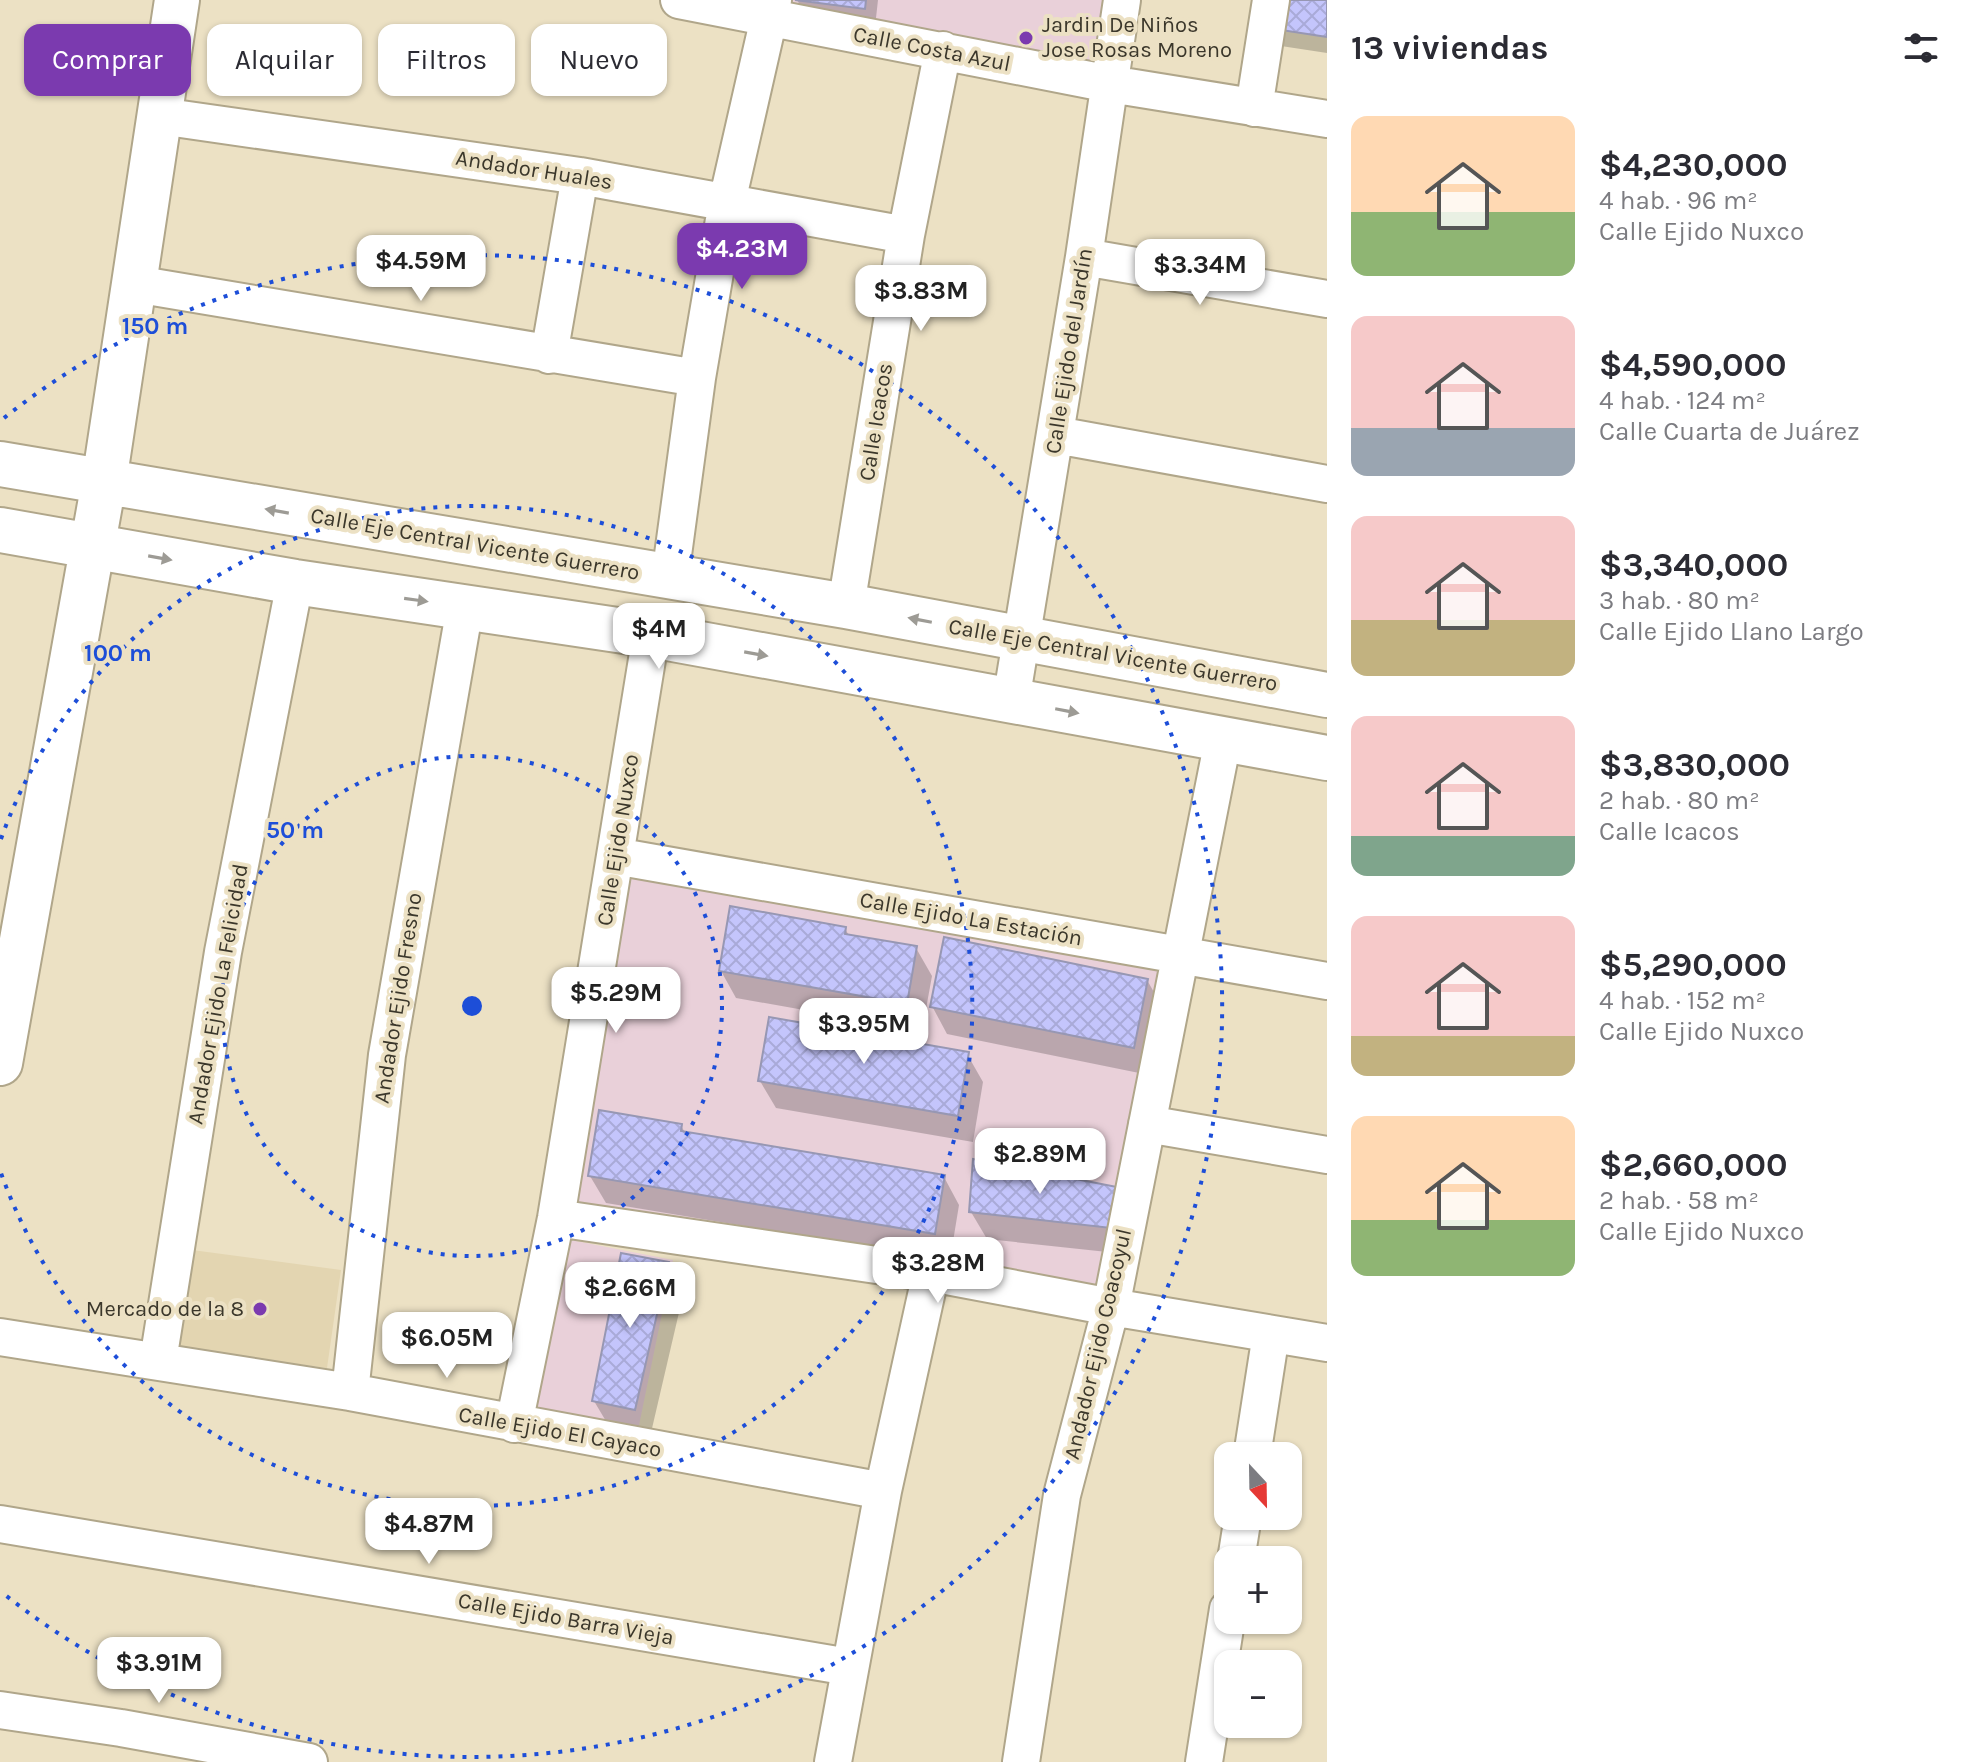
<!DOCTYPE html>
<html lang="es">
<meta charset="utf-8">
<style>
body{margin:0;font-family:Karla,sans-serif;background:#f7f7f7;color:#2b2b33;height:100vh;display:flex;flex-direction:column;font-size:30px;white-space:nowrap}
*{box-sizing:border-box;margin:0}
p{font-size:26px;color:#7c7c81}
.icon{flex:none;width:44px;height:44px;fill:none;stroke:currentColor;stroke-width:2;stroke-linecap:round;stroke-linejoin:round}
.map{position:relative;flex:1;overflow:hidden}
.details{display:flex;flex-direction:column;background:#fff;width:640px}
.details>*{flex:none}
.banner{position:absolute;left:24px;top:24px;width:760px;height:72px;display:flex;gap:16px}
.needle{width:52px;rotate:158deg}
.tools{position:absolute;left:1214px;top:1442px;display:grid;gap:16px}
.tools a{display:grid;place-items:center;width:88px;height:88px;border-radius:16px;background:#fff;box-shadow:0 2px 6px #0004;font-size:40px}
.price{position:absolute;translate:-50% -68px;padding:0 18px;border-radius:16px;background:#fff;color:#222;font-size:26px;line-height:52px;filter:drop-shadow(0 2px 4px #0008)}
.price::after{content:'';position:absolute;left:50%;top:48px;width:24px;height:18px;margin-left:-12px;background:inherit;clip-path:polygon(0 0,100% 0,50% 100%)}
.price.selected{background:#7b3aaf;color:#fff}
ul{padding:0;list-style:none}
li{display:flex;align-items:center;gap:24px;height:200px;padding:0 24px}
li span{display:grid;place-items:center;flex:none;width:224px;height:160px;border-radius:16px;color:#555}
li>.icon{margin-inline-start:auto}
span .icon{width:96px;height:96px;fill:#fffc;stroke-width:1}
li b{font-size:34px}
h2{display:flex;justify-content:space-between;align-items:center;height:96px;padding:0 24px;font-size:34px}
.tag{padding:0 28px;border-radius:16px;background:#fff;box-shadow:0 2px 6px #0004;font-size:28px;line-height:72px}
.tag.selected{background:#7b3aaf;color:#fff}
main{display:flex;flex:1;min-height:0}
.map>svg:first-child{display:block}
.built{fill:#e3d5b1}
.education{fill:#e9d0d9}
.shadow{fill:#0003}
.building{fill:url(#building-cross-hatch);stroke:#9797b3;stroke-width:2}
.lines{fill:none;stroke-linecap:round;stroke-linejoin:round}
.minor-casing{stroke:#b0a68a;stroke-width:40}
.major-casing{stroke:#b0a68a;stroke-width:48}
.minor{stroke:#fff;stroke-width:36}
.major{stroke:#fff;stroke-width:44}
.oneway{fill:#9d9b95}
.ring{fill:none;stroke:#1d4ed8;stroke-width:4;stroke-dasharray:4 8}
.poi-dot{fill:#7b3aaf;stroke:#ece1c4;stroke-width:3}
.labels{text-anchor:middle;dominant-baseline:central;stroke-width:8;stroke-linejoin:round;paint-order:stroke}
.poi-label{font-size:22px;fill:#3b372b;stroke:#ece1c4;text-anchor:start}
.street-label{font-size:22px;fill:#3b372b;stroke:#ece1c4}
.centre{fill:#1d4ed8;stroke:#ece1c4;stroke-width:4}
.ring-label{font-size:24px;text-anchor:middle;font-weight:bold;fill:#1d4ed8;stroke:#ece1c4;stroke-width:8;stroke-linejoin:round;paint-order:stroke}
</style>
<main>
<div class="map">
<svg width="1327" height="1762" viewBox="0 0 1327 1762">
<defs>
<pattern id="building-cross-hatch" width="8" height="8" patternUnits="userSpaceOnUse" patternTransform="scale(2)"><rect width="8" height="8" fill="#c4c5fc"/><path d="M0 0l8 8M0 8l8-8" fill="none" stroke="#a9aad8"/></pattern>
</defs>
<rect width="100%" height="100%" fill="#ece1c4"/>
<path class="built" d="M192 1250 341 1270 327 1368 179 1348Z"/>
<path class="education" d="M777 0H1115L1107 69 776 8Z
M623 871 1166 967 1105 1296 568 1208Z
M566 1239 673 1260 637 1435 530 1414Z"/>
<path class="shadow" d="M797 0H878L875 27 808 18Z
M1274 0H1327V53L1281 46Z
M845 929 850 937 916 948 932 976 922 1031 736 998 721 971Z
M1147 980 1163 1008 1149 1075 947 1034 932 1006Z
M967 1054 983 1082 973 1142 776 1108 760 1081Z
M681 1126 686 1134 944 1177 959 1205 950 1260 606 1203 590 1176Z
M1115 1188 1126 1254 987 1239 971 1212Z
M668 1264 684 1291 650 1437 610 1428 594 1401Z"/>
<path class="building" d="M795 0H866L865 9Z
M1272 0H1327V37L1268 28Z
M730 906 846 927 845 934 917 946 907 1004 719 971Z
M944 937 1148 979 1134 1048 930 1007Z
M769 1017 969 1052 958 1116 758 1081Z
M599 1110 682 1124 681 1131 945 1175 935 1234 588 1176Z
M973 1159 1117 1187 1111 1228 969 1212Z
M621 1253 669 1262 635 1410 592 1401Z"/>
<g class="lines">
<g class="minor-casing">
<path id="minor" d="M679 0 1110 84 1327 119
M1254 108 1271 0
M160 116 580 176 906 235
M1084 257 1327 299
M135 284 697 378
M549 355 580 176
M1056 435 1327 484
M670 577 697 378 727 202 773 0
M846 606 906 235 943 50
M1011 701 1084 257 1122 0
M615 856 1327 981
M1147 1124 1327 1155
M556 1218 931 1273 1111 1307 1327 1343
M0 1337 350 1392 883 1491
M158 1361 223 952 295 582
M350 1392 387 1055 465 607
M514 1424 556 1218 651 635
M1252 1456 1271 1334
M0 1524 849 1667
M1236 1560 1243 1516
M0 1710 121 1728 309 1762
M833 1762 883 1491 931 1273
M1021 1762 1062 1495 1111 1307 1223 740
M1204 1762 1228 1609"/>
</g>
<g class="major-casing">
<path id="major" d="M0 464 846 606 1327 695
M0 530 295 582 651 635 1327 758
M0 1063 104 482 177 0"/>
</g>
<use href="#minor" class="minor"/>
<use href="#major" class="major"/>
</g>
<defs><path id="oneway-solid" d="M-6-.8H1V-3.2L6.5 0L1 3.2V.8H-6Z" transform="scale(2)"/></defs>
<g class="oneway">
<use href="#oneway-solid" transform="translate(277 511) rotate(-170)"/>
<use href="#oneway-solid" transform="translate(160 558) rotate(10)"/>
<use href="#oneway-solid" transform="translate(416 600) rotate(8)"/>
<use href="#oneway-solid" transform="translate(920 620) rotate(-169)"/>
<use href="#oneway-solid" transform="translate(756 654) rotate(10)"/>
<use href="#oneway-solid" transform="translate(1067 711) rotate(11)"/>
</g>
<g class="ring">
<circle cx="472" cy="1006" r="250"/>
<path d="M1 839A500 500 0 1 1 1 1173"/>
<path d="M4 418A751 751 0 1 1 4 1594"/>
</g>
<g class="poi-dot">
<circle cx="1026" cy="38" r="8"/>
<circle cx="260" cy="1309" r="8"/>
</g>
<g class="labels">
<g class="poi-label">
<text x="1042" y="25">Jardin De Niños<tspan x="1042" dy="25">Jose Rosas Moreno</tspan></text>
<text x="244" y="1309" text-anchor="end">Mercado de la 8</text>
</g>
<g class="street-label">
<text transform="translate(932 49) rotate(11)">Calle Costa Azul</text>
<text transform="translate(534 170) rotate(9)">Andador Huales</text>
<text transform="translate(1069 351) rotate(-81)">Calle Ejido del Jardín</text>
<text transform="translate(876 422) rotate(-81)">Calle Icacos</text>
<text transform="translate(475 544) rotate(10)">Calle Eje Central Vicente Guerrero</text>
<text transform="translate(1113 655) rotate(10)">Calle Eje Central Vicente Guerrero</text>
<text transform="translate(618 840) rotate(-81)">Calle Ejido Nuxco</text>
<text transform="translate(971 919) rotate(10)">Calle Ejido La Estación</text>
<text transform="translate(218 994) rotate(-80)">Andador Ejido La Felicidad</text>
<text transform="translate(398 998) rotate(-81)">Andador Ejido Fresno</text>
<text transform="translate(1098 1344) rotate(-77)">Andador Ejido Coacoyul</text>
<text transform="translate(560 1432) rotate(10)">Calle Ejido El Cayaco</text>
<text transform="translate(566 1619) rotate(10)">Calle Ejido Barra Vieja</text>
</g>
</g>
<circle cx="472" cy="1006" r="12" class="centre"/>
<g class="ring-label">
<text x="155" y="334">150 m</text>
<text x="118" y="661">100 m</text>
<text x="295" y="838">50 m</text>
</g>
</svg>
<div class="tools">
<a><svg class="needle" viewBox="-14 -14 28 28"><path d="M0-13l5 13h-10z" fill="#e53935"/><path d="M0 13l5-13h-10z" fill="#7c7c81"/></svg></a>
<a>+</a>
<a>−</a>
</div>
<b class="price selected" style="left:742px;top:291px">$4.23M</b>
<b class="price" style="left:421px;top:303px">$4.59M</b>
<b class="price" style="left:1200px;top:307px">$3.34M</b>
<b class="price" style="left:921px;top:333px">$3.83M</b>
<b class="price" style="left:659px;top:671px">$4M</b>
<b class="price" style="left:616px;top:1035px">$5.29M</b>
<b class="price" style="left:864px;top:1066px">$3.95M</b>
<b class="price" style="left:1040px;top:1196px">$2.89M</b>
<b class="price" style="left:938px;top:1305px">$3.28M</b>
<b class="price" style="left:630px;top:1330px">$2.66M</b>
<b class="price" style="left:447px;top:1380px">$6.05M</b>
<b class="price" style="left:429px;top:1566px">$4.87M</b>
<b class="price" style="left:159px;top:1705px">$3.91M</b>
<div class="banner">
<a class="tag selected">Comprar</a>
<a class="tag">Alquilar</a>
<a class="tag">Filtros</a>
<a class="tag">Nuevo</a>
</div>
</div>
<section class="details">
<h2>13 viviendas<svg class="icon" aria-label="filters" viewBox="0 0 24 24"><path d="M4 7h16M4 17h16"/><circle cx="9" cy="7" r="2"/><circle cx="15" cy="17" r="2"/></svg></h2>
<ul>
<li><span style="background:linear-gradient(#ffd9b3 60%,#8fb573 0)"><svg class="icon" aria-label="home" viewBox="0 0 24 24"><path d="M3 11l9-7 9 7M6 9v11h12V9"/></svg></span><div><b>$4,230,000</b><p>4 hab. · 96 m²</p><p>Calle Ejido Nuxco</p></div></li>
<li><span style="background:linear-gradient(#f6c9c9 70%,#9aa5b1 0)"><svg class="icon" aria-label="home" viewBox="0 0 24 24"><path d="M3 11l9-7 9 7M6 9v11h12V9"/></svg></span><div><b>$4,590,000</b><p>4 hab. · 124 m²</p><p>Calle Cuarta de Juárez</p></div></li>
<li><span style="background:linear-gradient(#f6c9c9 65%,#c2b280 0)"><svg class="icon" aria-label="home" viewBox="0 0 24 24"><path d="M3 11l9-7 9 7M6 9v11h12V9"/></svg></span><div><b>$3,340,000</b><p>3 hab. · 80 m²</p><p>Calle Ejido Llano Largo</p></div></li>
<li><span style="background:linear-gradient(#f6c9c9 75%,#7fa58c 0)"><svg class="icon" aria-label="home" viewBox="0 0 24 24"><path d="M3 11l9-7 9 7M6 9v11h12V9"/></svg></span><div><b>$3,830,000</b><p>2 hab. · 80 m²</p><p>Calle Icacos</p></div></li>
<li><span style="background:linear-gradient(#f6c9c9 75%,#c2b280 0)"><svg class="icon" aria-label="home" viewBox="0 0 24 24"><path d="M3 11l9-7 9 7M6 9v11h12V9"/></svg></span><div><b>$5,290,000</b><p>4 hab. · 152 m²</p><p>Calle Ejido Nuxco</p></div></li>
<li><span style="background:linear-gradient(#ffd9b3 65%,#8fb573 0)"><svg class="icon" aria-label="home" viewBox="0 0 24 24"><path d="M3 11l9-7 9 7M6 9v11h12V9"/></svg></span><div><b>$2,660,000</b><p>2 hab. · 58 m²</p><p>Calle Ejido Nuxco</p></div></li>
</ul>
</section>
</main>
